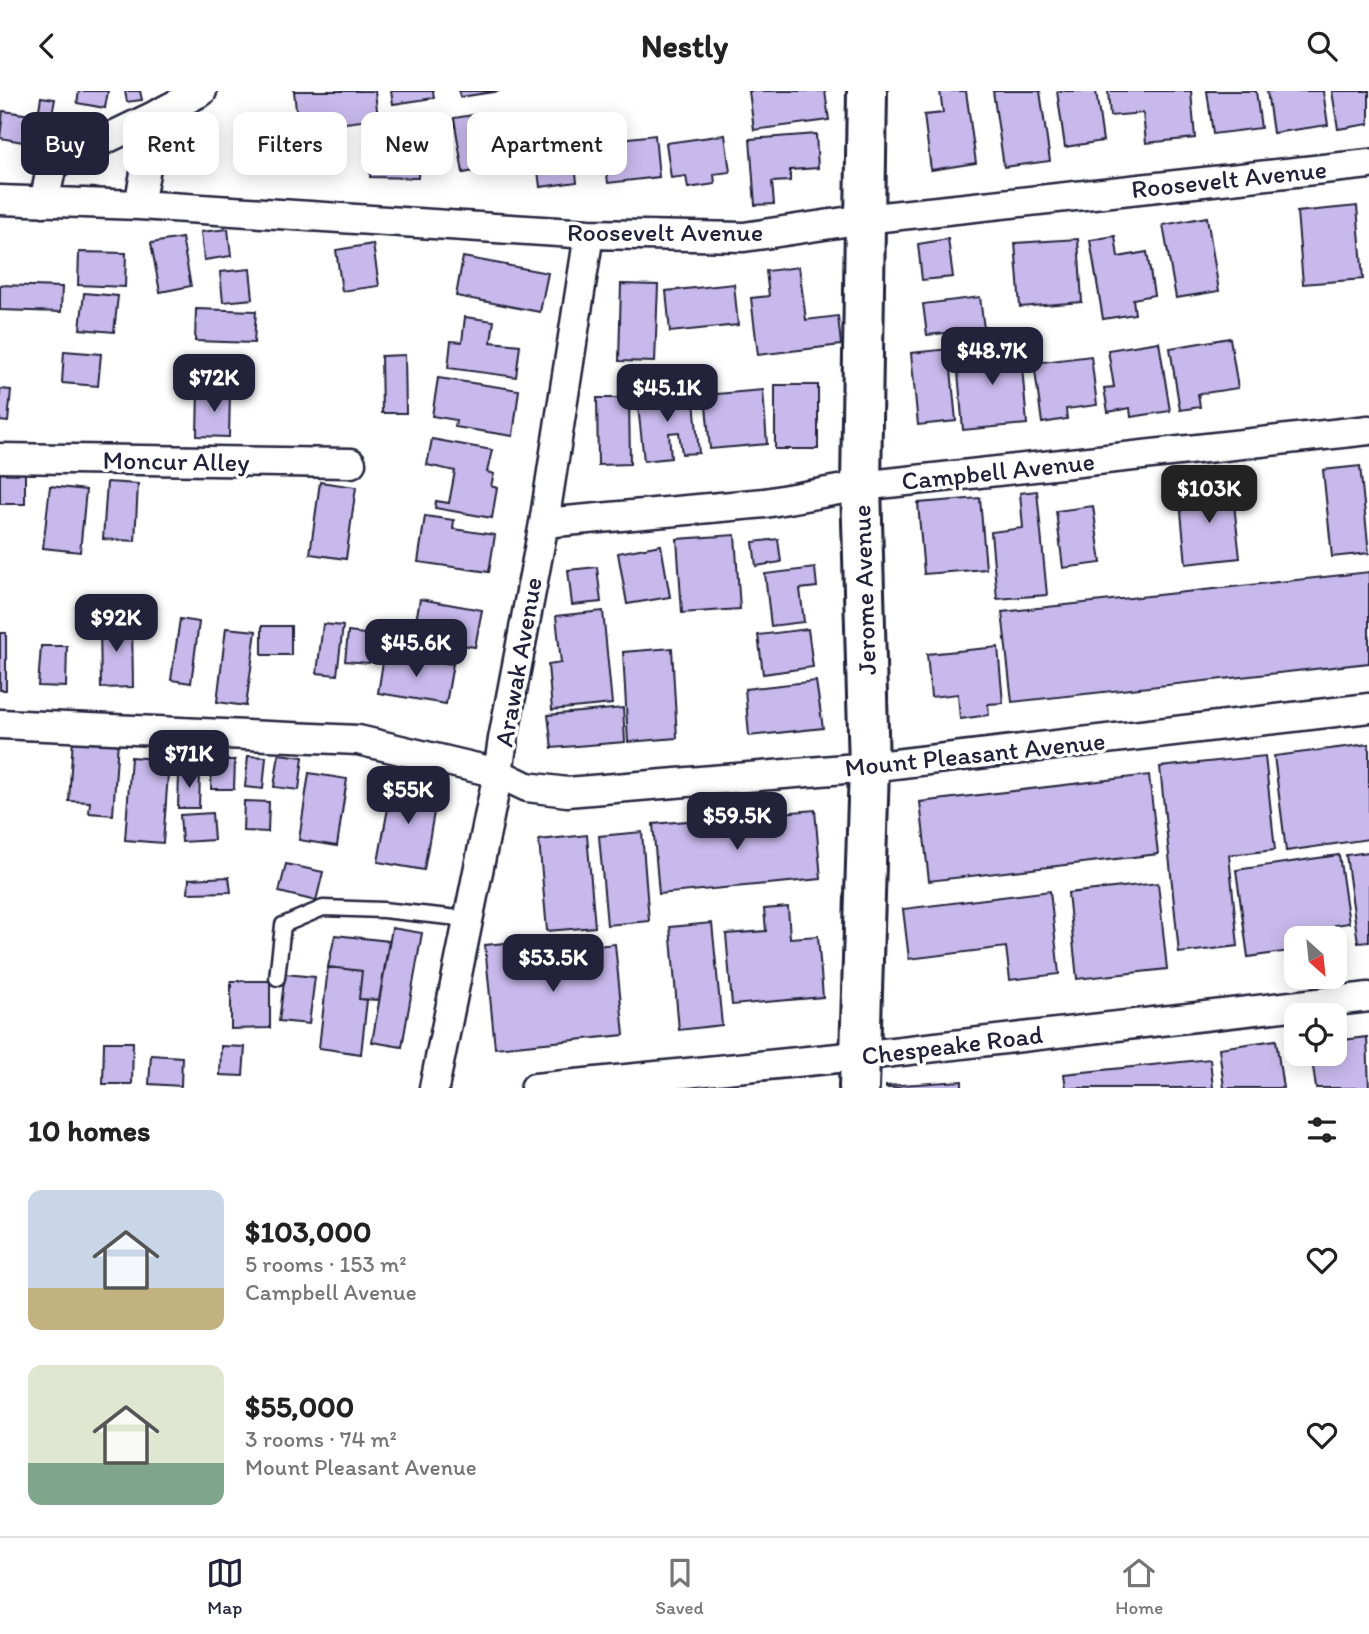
<!DOCTYPE html>
<meta charset="utf-8">
<style>
body{margin:0;font-family:Itim,sans-serif;background:#f2f2f2;color:#222;height:100vh;display:flex;flex-direction:column;font-size:26px;white-space:nowrap}
*{box-sizing:border-box;margin:0}
p{font-size:23px;color:#767676}
.icon{flex:none;width:38px;height:38px;fill:none;stroke:currentColor;stroke-width:2;stroke-linecap:round;stroke-linejoin:round}
.map{position:relative;height:997px;overflow:hidden}
.sheet{display:flex;flex-direction:column;background:#fff;flex:1}
.sheet>*{flex:none}
.top-card{position:absolute;left:21px;top:21px;width:700px;height:63px;display:flex;gap:14px}
.needle{width:46px;rotate:153deg}
.tools{position:absolute;left:1284px;top:835px;display:grid;gap:14px}
.tools a{display:grid;place-items:center;width:63px;height:63px;border-radius:14px;background:#fff;box-shadow:0 4px 18px #0003;font-size:35px}
.price{position:absolute;translate:-50% -60px;padding:0 16px;border-radius:14px;background:#22223b;color:#fff;font-size:23px;line-height:46px;filter:drop-shadow(0 2px 4px #0008)}
.price::after{content:'';position:absolute;left:50%;top:42px;width:21px;height:16px;margin-left:-10px;background:inherit;clip-path:polygon(0 0,100% 0,50% 100%)}
.price.active{background:#222;color:#fff}
ul{padding:0;list-style:none}
li{display:flex;align-items:center;gap:21px;height:175px;padding:0 28px}
li span{display:grid;place-items:center;flex:none;width:196px;height:140px;border-radius:14px;color:#555}
li>.icon{margin-inline-start:auto}
span .icon{width:84px;height:84px;fill:#fffc;stroke-width:1}
li b{font-size:30px}
h2{display:flex;justify-content:space-between;align-items:center;height:84px;padding:0 28px;font-size:30px}
.chip{padding:0 24px;border-radius:14px;background:#fff;box-shadow:0 4px 18px #0003;font-size:24px;line-height:63px}
.chip.active{background:#22223b;color:#fff}
header{display:flex;justify-content:space-between;align-items:center;height:91px;padding:0 28px;background:#fff;font-size:32px;font-weight:700}
.menu{display:flex;justify-content:space-around;align-items:center;height:98px;border-top:2px solid #e0e0e0;background:#fff;font-size:19px;color:#767676}
.menu a{display:grid;justify-items:center;gap:4px}
.menu .active{color:#22223b}
.map>svg:first-child{display:block}
.building{fill:#c7b9eb;stroke:#22223b;stroke-width:2}
.lines{fill:none;stroke-linecap:round;stroke-linejoin:round}
.lane-casing{stroke:#22223b;stroke-width:19}
.street-casing{stroke:#22223b;stroke-width:33}
.secondary-casing{stroke:#22223b;stroke-width:44}
.lane{stroke:#fff;stroke-width:14}
.street{stroke:#fff;stroke-width:28}
.secondary{stroke:#fff;stroke-width:38}
.labels{text-anchor:middle;dominant-baseline:central;stroke-width:7;stroke-linejoin:round;paint-order:stroke}
.street-label{font-size:26px;fill:#22223b;stroke:#fff}
</style>
<header><svg class="icon" aria-label="back" viewBox="0 0 24 24"><path d="M15 5l-7 7 7 7"/></svg>Nestly<svg class="icon" aria-label="search" viewBox="0 0 24 24"><circle cx="10" cy="10" r="6"/><path d="M15 15l6 6"/></svg></header>
<div class="map">
<svg width="1369" height="997" viewBox="0 0 1369 997">
<rect width="100%" height="100%" fill="#fff"/>
<filter id="ink" filterUnits="userSpaceOnUse"><feTurbulence type="fractalNoise" baseFrequency=".0143" numOctaves="2"/><feDisplacementMap in="SourceGraphic" scale="14" xChannelSelector="R" yChannelSelector="G"/><feConvolveMatrix kernelMatrix="1 2 1 2 8 2 1 2 1" color-interpolation-filters="sRGB"/></filter>
<g filter="url(#ink)">
<path class="building" d="M79 0H108L105 17 77 12Z
M125 0H140L142 9 127 11Z
M294 0H375L378 28 298 38Z
M391 0H433L434 7 393 13Z
M459 0H500L460 6Z
M749 0H825L829 29 754 39Z
M940 0H966L976 72 931 79 924 24 943 22Z
M993 0H1040L1050 70 1004 76Z
M1057 0H1096L1103 50 1065 56Z
M1108 0H1191L1195 47 1146 52 1143 22 1110 25Z
M1207 0H1256L1261 37 1213 43Z
M1267 0H1323L1328 34 1273 42Z
M1332 0H1369V33L1338 38Z
M41 6 55 8 46 55 0 47 3 20 38 25Z
M486 22 489 39 514 35 520 72 463 82 454 27Z
M569 25 577 91 540 96 532 30Z
M816 43 818 77 790 79V90L772 91 774 113 755 114 750 48Z
M655 44 659 86 608 92 603 50Z
M725 44 730 81 714 83 715 93 688 97 686 85 671 87 666 52Z
M372 46 419 47 418 87 370 86Z
M1357 115 1363 188 1303 193 1297 121Z
M1207 126 1219 200 1176 207 1163 134Z
M228 138 231 165 204 169 201 141Z
M1115 145 1118 166 1147 161 1154 204 1133 208 1135 223 1103 228 1090 149Z
M182 147 191 195 160 201 151 152Z
M948 148 953 186 922 189 918 153Z
M1078 148 1082 211 1020 216 1015 152Z
M373 153 379 195 342 200 336 159Z
M79 161 126 162 125 196 78 194Z
M463 166 548 182 540 221 456 205Z
M799 176 806 229 838 225 841 254 758 264 751 207 769 205 766 180Z
M250 178 253 208 223 211 220 181Z
M621 193 658 194 655 271 619 270Z
M734 193 738 234 670 241 666 200Z
M0 194 62 196 61 221 0 219Z
M84 202 118 205 114 241 80 238Z
M980 206 984 238 927 244 923 213Z
M196 218 256 220 254 252 195 250Z
M465 226 494 230 491 251 520 254 516 286 448 277 451 250 462 251Z
M1230 247 1238 297 1198 303 1200 316 1180 319 1170 257Z
M1159 251 1170 320 1131 326 1130 317 1108 321 1104 297 1114 296 1108 259Z
M1020 252 1027 333 963 339 956 258Z
M949 258 956 330 918 334 911 262Z
M64 260 101 263 98 295 62 292Z
M405 264 406 322H382L381 265Z
M1091 265 1097 314 1066 318 1067 328 1042 332 1034 272Z
M438 287 519 299 513 345 455 336 456 329 432 325Z
M775 294H818V358H775Z
M0 298 11 299 8 331 0 330Z
M763 299 767 353 710 358 705 304Z
M198 300 230 301 229 346 197 345Z
M693 300 699 362 682 363 679 341 669 342 671 367 644 370 637 306Z
M597 307H629L630 373 598 374Z
M432 348 492 359 487 381 494 383 491 395 497 397 492 427 435 417 436 410 449 412 455 380 427 374Z
M0 373H25V413H0Z
M1360 375 1369 462 1332 466 1323 379Z
M107 391 138 393 135 450 103 448Z
M320 391 356 396 346 468 310 463Z
M50 395 86 399 80 461 43 457Z
M1232 395 1240 467 1186 473 1179 400Z
M1037 400 1047 504 997 508 991 441 1023 437 1020 402Z
M980 407 986 478 924 483 918 412Z
M1093 415 1101 472 1063 477 1056 420Z
M425 425 454 429 453 438 495 444 489 481 418 471Z
M735 444 740 518 682 522 677 448Z
M778 448 781 471 756 475 753 451Z
M661 454 670 506 627 513 618 462Z
M597 476 601 511 572 514 568 479Z
M815 477 817 496 800 498 804 531 771 535 765 483Z
M1369 481V572L1012 611 1002 521Z
M420 508 482 519 475 556 413 546Z
M603 520 612 613 552 619 548 574 561 572 556 525Z
M180 528 199 531 191 592 171 589Z
M132 529 133 596 101 597 100 530Z
M323 533 343 535 337 584 317 582Z
M262 535H291V564H262Z
M226 537 256 540 246 615 217 611Z
M808 538 813 576 763 583 758 544Z
M348 541 373 544 369 572 345 570Z
M0 542H6V599H0Z
M41 555H67L66 596 38 595Z
M998 556 1003 612 988 613 989 624 960 628 958 603 931 606 927 563Z
M672 557 677 647 628 651 623 561Z
M397 564 453 573 446 613 378 602 383 571 395 572Z
M816 590 823 637 749 645 745 598Z
M623 617 625 651 552 657 548 624Z
M73 647 118 649 113 724 89 722 90 711 69 710Z
M1369 653V748L1286 760 1274 665Z
M279 663 303 666 299 699 274 696Z
M248 665 266 666 263 698 245 696Z
M1265 665 1275 759 1229 764 1238 855 1179 862 1160 676Z
M131 666 169 669 163 752 125 749Z
M212 669H235L234 698H211Z
M179 680 200 681 199 717H178Z
M309 682 347 688 337 755 299 749Z
M1149 684 1158 763 929 790 920 711Z
M393 690 438 698 424 779 378 771Z
M244 710 269 711 268 741 243 740Z
M815 719 821 788 659 803 653 733Z
M212 722 214 749 182 751 180 724Z
M642 741 649 830 607 834 599 745Z
M587 744 595 836 547 840 539 749Z
M1369 761V851L1358 852 1346 764Z
M1339 764 1349 832 1335 834 1338 853 1335 854V847H1297V859L1248 866 1236 779Z
M286 773 323 781 316 810 279 801Z
M229 786 231 801 188 802 189 788Z
M1158 792 1167 878 1077 888 1068 802Z
M1050 800 1059 883 1010 889 1006 856 909 868 903 818Z
M788 816 790 847 818 845 823 906 732 914 726 843 766 840 764 818Z
M712 832 722 934 679 939 670 836Z
M392 837 422 842 402 956 372 951Z
M335 844 389 850 379 909 359 908 362 880 328 876Z
M536 849 537 861 615 853 624 944 495 957 485 854Z
M328 876 362 880 359 908 367 909 361 963 319 957Z
M285 883 315 886 309 933 279 930Z
M231 890H270V937L231 938Z
M1367 946 1369 997H1316L1311 962H1335V950Z
M1276 949 1283 997H1224L1219 957Z
M104 951H133L132 993H103Z
M221 955 245 956 243 985 220 984Z
M151 964 182 966 181 995 149 993Z
M1210 968 1213 997H1066L1064 983Z
M962 990V997H886V995Z"/>
<g class="lines">
<g class="lane-casing">
<path id="lane" d="M277 887 283 834 323 817 383 819 468 828"/>
</g>
<g class="street-casing">
<path id="street" d="M0 109 139 114 589 143 744 146 864 128 1369 73
M44 111 52 74 156 24
M139 114 156 24 202 0
M0 367 351 372
M544 432 765 412 861 395 1369 339
M0 633 358 649 498 682 527 696 567 701 869 676 1369 617
M434 997 498 682 503 648 544 432 589 143
M535 997 858 965 1369 906"/>
</g>
<g class="secondary-casing">
<path id="secondary" d="M859 997 869 676 861 395 867 0"/>
</g>
<use href="#lane" class="lane"/>
<use href="#street" class="street"/>
<use href="#secondary" class="secondary"/>
</g>
</g>
<g class="labels">
<g class="street-label">
<text transform="translate(1229 88) rotate(-6)">Roosevelt Avenue</text>
<text x="665" y="141">Roosevelt Avenue</text>
<text transform="translate(176 370) rotate(1)">Moncur Alley</text>
<text transform="translate(998 380) rotate(-6)">Campbell Avenue</text>
<text transform="translate(864 499) rotate(-92)">Jerome Avenue</text>
<text transform="translate(518 571) rotate(-80)">Arawak Avenue</text>
<text transform="translate(975 663) rotate(-6)">Mount Pleasant Avenue</text>
<text transform="translate(952 954) rotate(-7)">Chespeake Road</text>
</g>
</g>
</svg>
<div class="tools">
<a><svg class="needle" viewBox="-14 -14 28 28"><path d="M0-13l5 13h-10z" fill="#e53935"/><path d="M0 13l5-13h-10z" fill="#767676"/></svg></a>
<a><svg class="icon" aria-label="locate" viewBox="0 0 24 24"><circle cx="12" cy="12" r="6"/><path d="M12 2v4M12 18v4M2 12h4M18 12h4"/></svg></a>
</div>
<b class="price" style="left:992px;top:296px">$48.7K</b>
<b class="price" style="left:214px;top:323px">$72K</b>
<b class="price" style="left:667px;top:333px">$45.1K</b>
<b class="price active" style="left:1209px;top:434px">$103K</b>
<b class="price" style="left:116px;top:563px">$92K</b>
<b class="price" style="left:416px;top:588px">$45.6K</b>
<b class="price" style="left:189px;top:699px">$71K</b>
<b class="price" style="left:408px;top:735px">$55K</b>
<b class="price" style="left:737px;top:761px">$59.5K</b>
<b class="price" style="left:553px;top:903px">$53.5K</b>
<div class="top-card">
<a class="chip active">Buy</a>
<a class="chip">Rent</a>
<a class="chip">Filters</a>
<a class="chip">New</a>
<a class="chip">Apartment</a>
</div>
</div>
<section class="sheet">
<h2>10 homes<svg class="icon" aria-label="filters" viewBox="0 0 24 24"><path d="M4 7h16M4 17h16"/><circle cx="9" cy="7" r="2"/><circle cx="15" cy="17" r="2"/></svg></h2>
<ul>
<li><span style="background:linear-gradient(#c9d6e8 70%,#c2b280 0)"><svg class="icon" aria-label="home" viewBox="0 0 24 24"><path d="M3 11l9-7 9 7M6 9v11h12V9"/></svg></span><div><b>$103,000</b><p>5 rooms · 153 m²</p><p>Campbell Avenue</p></div><svg class="icon" aria-label="heart" viewBox="0 0 24 24"><path d="M12 20l-8-8c-3-5 5-10 8-4 3-6 11-1 8 4z"/></svg></li>
<li><span style="background:linear-gradient(#dfe7d0 70%,#7fa58c 0)"><svg class="icon" aria-label="home" viewBox="0 0 24 24"><path d="M3 11l9-7 9 7M6 9v11h12V9"/></svg></span><div><b>$55,000</b><p>3 rooms · 74 m²</p><p>Mount Pleasant Avenue</p></div><svg class="icon" aria-label="heart" viewBox="0 0 24 24"><path d="M12 20l-8-8c-3-5 5-10 8-4 3-6 11-1 8 4z"/></svg></li>
</ul>
</section>
<nav class="menu">
<a class="active"><svg class="icon" aria-label="map" viewBox="0 0 24 24"><path d="M3 6l6-2 6 2 6-2v14l-6 2-6-2-6 2zM9 4v14M15 6v14"/></svg>Map</a>
<a><svg class="icon" aria-label="saved" viewBox="0 0 24 24"><path d="M7 4h10v16l-5-4-5 4z"/></svg>Saved</a>
<a><svg class="icon" aria-label="home" viewBox="0 0 24 24"><path d="M3 11l9-7 9 7M6 9v11h12V9"/></svg>Home</a>
</nav>
